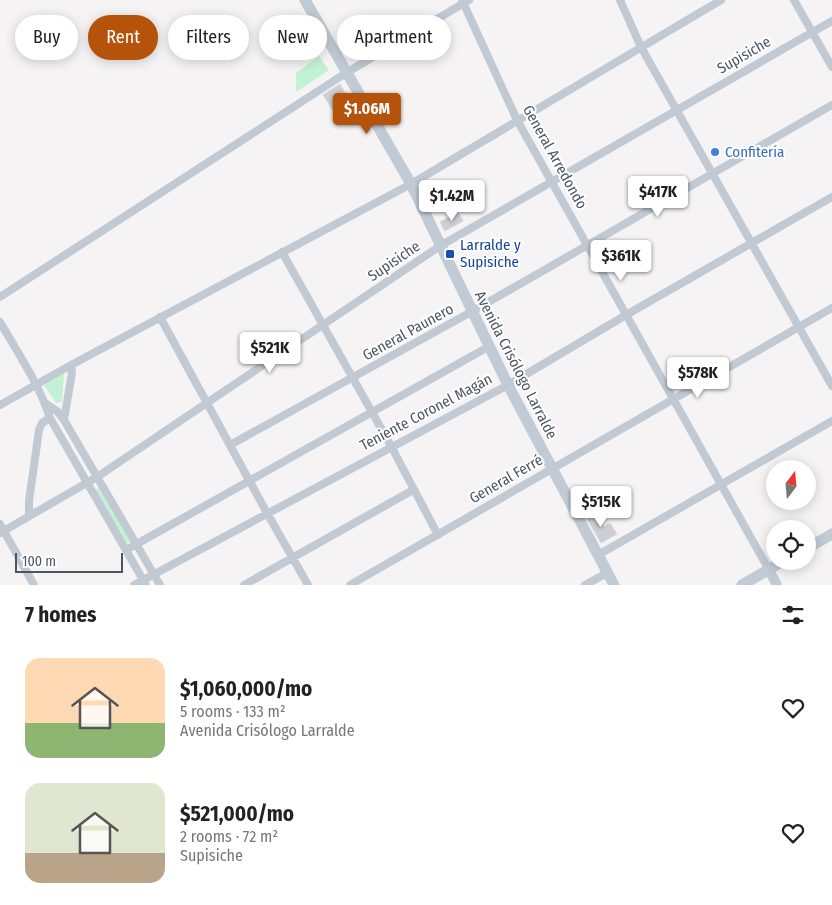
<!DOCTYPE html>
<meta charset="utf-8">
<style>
body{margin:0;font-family:"Fira Sans Condensed",sans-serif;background:#f2f2f2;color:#222;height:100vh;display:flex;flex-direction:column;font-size:19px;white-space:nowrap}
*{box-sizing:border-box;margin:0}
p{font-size:16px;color:#767676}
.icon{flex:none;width:28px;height:28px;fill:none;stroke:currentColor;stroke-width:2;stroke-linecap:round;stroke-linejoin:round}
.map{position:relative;height:585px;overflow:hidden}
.drawer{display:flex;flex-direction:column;background:#fff;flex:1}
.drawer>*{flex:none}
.banner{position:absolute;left:15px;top:15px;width:500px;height:45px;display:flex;gap:10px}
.needle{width:32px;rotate:16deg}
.controls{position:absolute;left:766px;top:460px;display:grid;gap:10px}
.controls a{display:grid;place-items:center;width:50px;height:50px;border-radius:50%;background:#fff;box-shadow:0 2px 12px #0003;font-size:25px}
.scale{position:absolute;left:15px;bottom:12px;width:108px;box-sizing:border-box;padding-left:5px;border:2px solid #4a5661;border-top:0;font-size:14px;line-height:18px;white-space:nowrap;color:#4a5661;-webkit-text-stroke:4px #fff;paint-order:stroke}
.price{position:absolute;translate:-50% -42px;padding:0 11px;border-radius:5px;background:#fff;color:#222;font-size:16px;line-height:32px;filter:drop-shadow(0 1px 2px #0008)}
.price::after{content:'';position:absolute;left:50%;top:30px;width:15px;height:11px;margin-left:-8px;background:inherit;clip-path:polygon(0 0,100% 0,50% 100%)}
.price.on{background:#b45309;color:#fff}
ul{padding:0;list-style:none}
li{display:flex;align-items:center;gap:15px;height:125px;padding:0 25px}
li span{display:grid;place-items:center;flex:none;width:140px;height:100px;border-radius:15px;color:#555}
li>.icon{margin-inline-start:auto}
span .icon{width:60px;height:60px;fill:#fffc;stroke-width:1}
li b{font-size:21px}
h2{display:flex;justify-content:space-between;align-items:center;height:60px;padding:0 25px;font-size:21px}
.tag{padding:0 18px;border-radius:22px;background:#fff;box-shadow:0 2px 12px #0003;font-size:18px;line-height:45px}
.tag.on{background:#b45309;color:#fff}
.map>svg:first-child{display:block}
.green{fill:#c3f1d5}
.building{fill:#cdcfd5;stroke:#d7d9de}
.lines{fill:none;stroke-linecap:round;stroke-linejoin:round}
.minor{stroke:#c1cad2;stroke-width:8}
.tertiary{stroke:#c1cad2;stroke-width:10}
.secondary{stroke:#c1cbd6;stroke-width:11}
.shop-dot{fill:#3f7fe0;stroke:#fff;stroke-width:2}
.transit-dot{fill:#1a4fb4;stroke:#fff;stroke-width:2}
.labels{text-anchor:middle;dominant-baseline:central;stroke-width:4;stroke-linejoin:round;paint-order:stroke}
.street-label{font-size:15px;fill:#4a5661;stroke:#fff}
.shop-label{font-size:15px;fill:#366cbe;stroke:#fff;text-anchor:start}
.transit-label{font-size:15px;fill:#164399;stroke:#fff;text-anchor:start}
</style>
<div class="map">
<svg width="832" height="585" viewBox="0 0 832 585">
<rect width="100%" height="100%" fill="#f5f3f3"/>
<path class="green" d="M319 56 329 70 296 92V73Z
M64 374 62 402 56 403 44 385Z
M97 488 100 489 130 540 129 543H125L95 491Z"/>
<path class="building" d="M340 84 352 105 336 115 323 95Z
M458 212 463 221 445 231 440 222Z
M596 512 604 527 610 523 617 534 601 543 586 517Z"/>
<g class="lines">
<path class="minor" d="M462 0 517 120 769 570
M620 0 641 47 832 386
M794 0 832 67
M282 252 391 446 438 535
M0 297 346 73 469 0
M160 317 267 513 308 585
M0 322C18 353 39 384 50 418L146 585
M45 403 58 412 64 420 160 585
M0 405 71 365 411 184 721 0
M64 420 72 373 71 365
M230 445 471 312 832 105
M29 516V501L39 430 42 423 50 418
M0 524 34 585
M0 533 97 477 440 246 832 21
M126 550 488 347
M598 555 832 421
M134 585 508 385 626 315 832 197
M244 585 413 490
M350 585 832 308
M585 585 607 573"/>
<path class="tertiary" d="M769 570 777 585"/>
<path class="secondary" d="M305 0 411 184 508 385 614 585
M808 548 832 534
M742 585 783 561"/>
</g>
<circle class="shop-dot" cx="715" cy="152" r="5"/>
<rect class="transit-dot" x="445" y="249" width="10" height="10" rx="2.5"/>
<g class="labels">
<g class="street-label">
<text transform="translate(744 55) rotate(-30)">Supisiche</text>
<text transform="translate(555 157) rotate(61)">General Arredondo</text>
<text transform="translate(394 261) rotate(-34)">Supisiche</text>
<text transform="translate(408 332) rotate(-29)">General Paunero</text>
<text transform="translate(516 365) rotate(63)">Avenida Crisólogo Larralde</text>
<text transform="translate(426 412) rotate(-28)">Teniente Coronel Magán</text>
<text transform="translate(506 479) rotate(-30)">General Ferré</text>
</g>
<g class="shop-label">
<text x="725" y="152">Confitería</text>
</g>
<g class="transit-label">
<text x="460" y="245">Larralde y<tspan x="460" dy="17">Supisiche</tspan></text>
</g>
</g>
</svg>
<div class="controls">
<a><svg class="needle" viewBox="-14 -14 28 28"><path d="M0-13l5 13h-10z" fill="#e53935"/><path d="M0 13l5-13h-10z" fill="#767676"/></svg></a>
<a><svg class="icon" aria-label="locate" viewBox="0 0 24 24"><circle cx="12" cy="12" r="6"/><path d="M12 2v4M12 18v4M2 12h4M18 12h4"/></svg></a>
</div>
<div class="scale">100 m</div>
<b class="price on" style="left:367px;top:135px">$1.06M</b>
<b class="price" style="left:658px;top:218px">$417K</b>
<b class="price" style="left:452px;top:222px">$1.42M</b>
<b class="price" style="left:621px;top:282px">$361K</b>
<b class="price" style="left:270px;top:374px">$521K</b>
<b class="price" style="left:698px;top:399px">$578K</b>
<b class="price" style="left:601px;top:528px">$515K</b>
<div class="banner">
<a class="tag">Buy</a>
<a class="tag on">Rent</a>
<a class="tag">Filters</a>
<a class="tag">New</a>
<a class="tag">Apartment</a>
</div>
</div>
<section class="drawer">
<h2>7 homes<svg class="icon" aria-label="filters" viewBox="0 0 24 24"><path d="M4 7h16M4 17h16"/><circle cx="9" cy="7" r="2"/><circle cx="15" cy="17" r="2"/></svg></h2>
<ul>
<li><span style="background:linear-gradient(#ffd9b3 65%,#8fb573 0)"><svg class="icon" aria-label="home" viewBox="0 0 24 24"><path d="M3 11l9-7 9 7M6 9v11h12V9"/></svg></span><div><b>$1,060,000/mo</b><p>5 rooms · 133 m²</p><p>Avenida Crisólogo Larralde</p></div><svg class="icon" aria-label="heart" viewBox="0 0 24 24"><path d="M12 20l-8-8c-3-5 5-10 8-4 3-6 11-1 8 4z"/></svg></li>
<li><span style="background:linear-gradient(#dfe7d0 70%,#b9a48a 0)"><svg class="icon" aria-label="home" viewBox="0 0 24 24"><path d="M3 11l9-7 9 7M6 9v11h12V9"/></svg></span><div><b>$521,000/mo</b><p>2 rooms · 72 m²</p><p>Supisiche</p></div><svg class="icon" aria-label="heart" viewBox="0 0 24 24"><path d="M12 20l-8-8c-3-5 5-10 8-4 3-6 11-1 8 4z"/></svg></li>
</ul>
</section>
